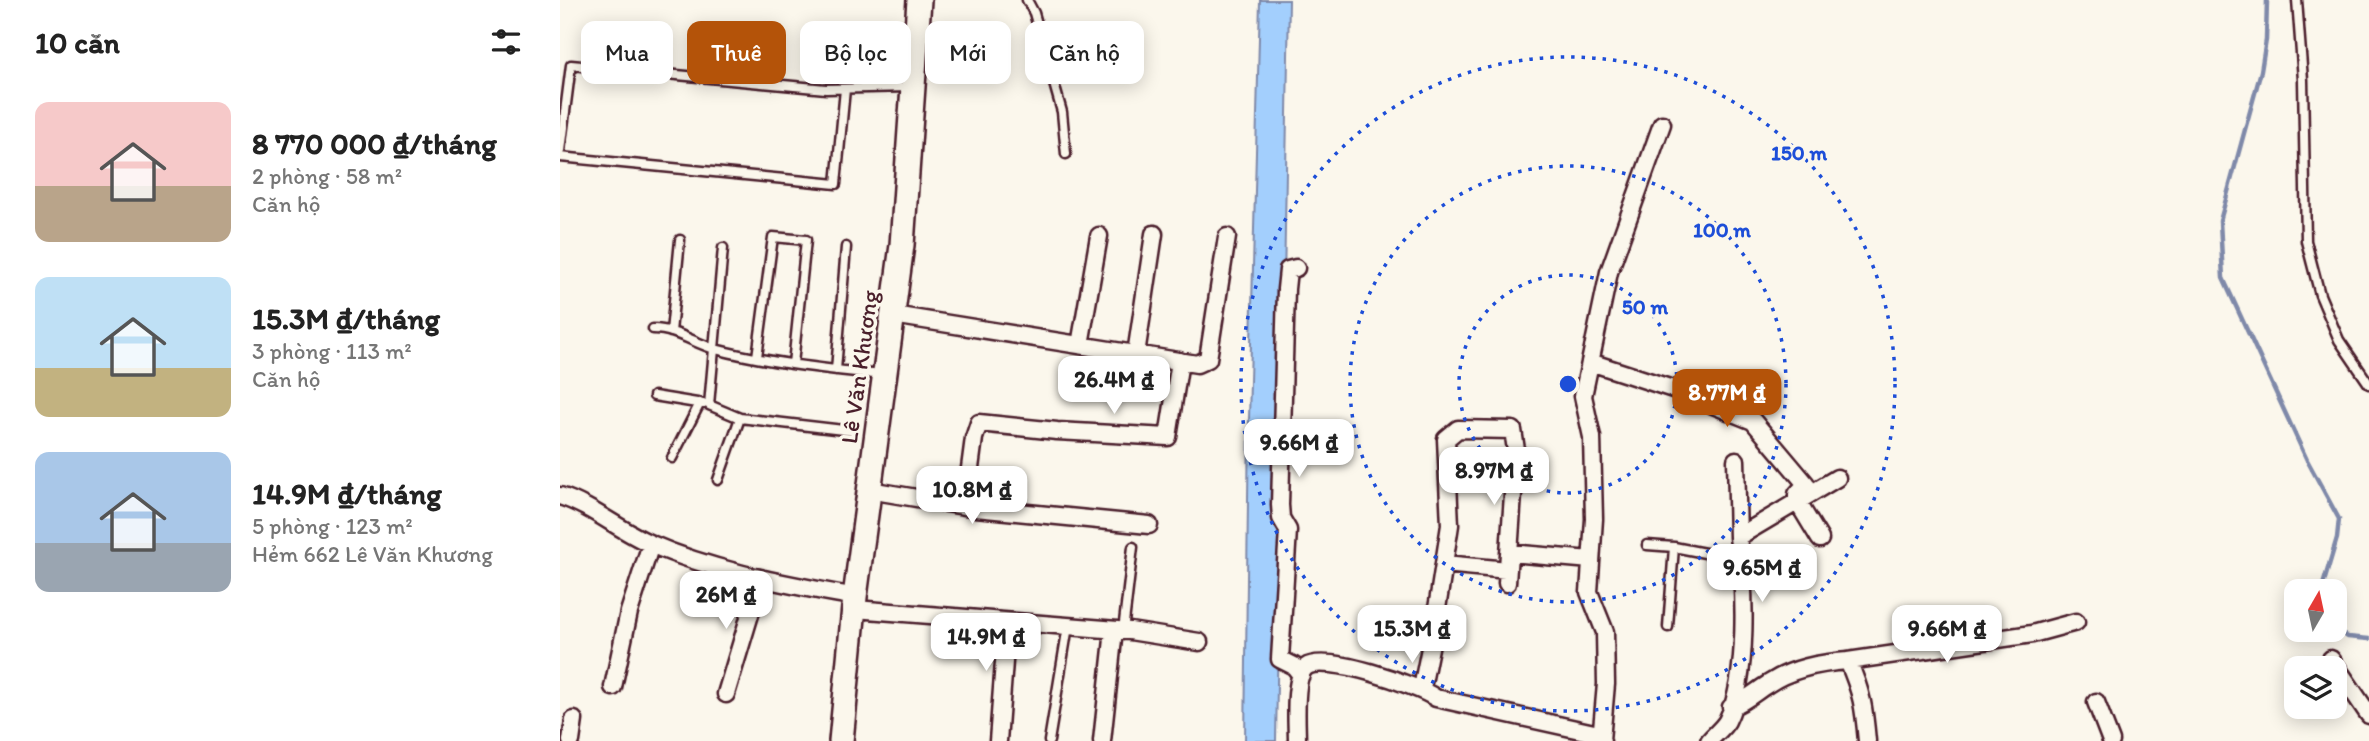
<!DOCTYPE html>
<html lang="vi">
<meta charset="utf-8">
<style>
body{margin:0;font-family:Itim,sans-serif;background:#f6f6f6;color:#222;height:100vh;display:flex;flex-direction:column;font-size:26px;white-space:nowrap}
*{box-sizing:border-box;margin:0}
p{font-size:23px;color:#767676}
.icon{flex:none;width:38px;height:38px;fill:none;stroke:currentColor;stroke-width:2;stroke-linecap:round;stroke-linejoin:round}
.map{position:relative;flex:1;overflow:hidden}
.drawer{display:flex;flex-direction:column;background:#fff;width:560px}
.drawer>*{flex:none}
.guide{position:absolute;left:21px;top:21px;width:665px;height:63px;display:flex;gap:14px}
.needle{width:46px;rotate:9deg}
.tools{position:absolute;left:1724px;top:579px;display:grid;gap:14px}
.tools a{display:grid;place-items:center;width:63px;height:63px;border-radius:14px;background:#fff;box-shadow:0 4px 18px #0003;font-size:35px}
.price{position:absolute;translate:-50% -60px;padding:0 16px;border-radius:14px;background:#fff;color:#222;font-size:23px;line-height:46px;filter:drop-shadow(0 2px 4px #0008)}
.price::after{content:'';position:absolute;left:50%;top:42px;width:21px;height:16px;margin-left:-10px;background:inherit;clip-path:polygon(0 0,100% 0,50% 100%)}
.price.active{background:#b45309;color:#fff}
ul{padding:0;list-style:none}
li{display:flex;align-items:center;gap:21px;height:175px;padding:0 35px}
li span{display:grid;place-items:center;flex:none;width:196px;height:140px;border-radius:14px;color:#555}
li>.icon{margin-inline-start:auto}
span .icon{width:84px;height:84px;fill:#fffc;stroke-width:1}
li b{font-size:30px}
h2{display:flex;justify-content:space-between;align-items:center;height:84px;padding:0 35px;font-size:30px}
.tag{padding:0 24px;border-radius:14px;background:#fff;box-shadow:0 4px 18px #0003;font-size:24px;line-height:63px}
.tag.active{background:#b45309;color:#fff}
main{display:flex;flex:1;min-height:0}
.map>svg:first-child{display:block}
.water{fill:#a3cffd;stroke:#7f89a9;stroke-width:2}
.lines{fill:none;stroke-linecap:round;stroke-linejoin:round}
.stream{stroke:#7f89a9;stroke-width:4.5}
.service-casing{stroke:#4a1f2b;stroke-width:13}
.minor-casing{stroke:#4a1f2b;stroke-width:21}
.secondary-casing{stroke:#4a1f2b;stroke-width:28}
.service{stroke:#fbf7ec;stroke-width:8}
.minor{stroke:#fbf7ec;stroke-width:16}
.secondary{stroke:#fbf7ec;stroke-width:23}
.ring{fill:none;stroke:#1d4ed8;stroke-width:3.5;stroke-dasharray:3.5 7}
.labels{text-anchor:middle;dominant-baseline:central;stroke-width:7;stroke-linejoin:round;paint-order:stroke}
.street-label{font-size:24px;fill:#4a1f2b;stroke:#fbf7ec}
.centre{fill:#1d4ed8;stroke:#fbf7ec;stroke-width:3.5}
.ring-label{font-size:21px;text-anchor:middle;font-weight:bold;fill:#1d4ed8;stroke:#fbf7ec;stroke-width:7;stroke-linejoin:round;paint-order:stroke}
</style>
<main>
<section class="drawer">
<h2>10 căn<svg class="icon" aria-label="filters" viewBox="0 0 24 24"><path d="M4 7h16M4 17h16"/><circle cx="9" cy="7" r="2"/><circle cx="15" cy="17" r="2"/></svg></h2>
<ul>
<li><span style="background:linear-gradient(#f6c9c9 60%,#b9a48a 0)"><svg class="icon" aria-label="home" viewBox="0 0 24 24"><path d="M3 11l9-7 9 7M6 9v11h12V9"/></svg></span><div><b>8 770 000 ₫/tháng</b><p>2 phòng · 58 m²</p><p>Căn hộ</p></div></li>
<li><span style="background:linear-gradient(#bfe0f5 65%,#c2b280 0)"><svg class="icon" aria-label="home" viewBox="0 0 24 24"><path d="M3 11l9-7 9 7M6 9v11h12V9"/></svg></span><div><b>15.3M ₫/tháng</b><p>3 phòng · 113 m²</p><p>Căn hộ</p></div></li>
<li><span style="background:linear-gradient(#a9c7e8 65%,#9aa5b1 0)"><svg class="icon" aria-label="home" viewBox="0 0 24 24"><path d="M3 11l9-7 9 7M6 9v11h12V9"/></svg></span><div><b>14.9M ₫/tháng</b><p>5 phòng · 123 m²</p><p>Hẻm 662 Lê Văn Khương</p></div></li>
</ul>
</section>
<div class="map">
<svg width="1809" height="741" viewBox="0 0 1809 741">
<rect width="100%" height="100%" fill="#fbf7ec"/>
<filter id="ink" filterUnits="userSpaceOnUse"><feTurbulence type="fractalNoise" baseFrequency=".0143" numOctaves="2"/><feDisplacementMap in="SourceGraphic" scale="14" xChannelSelector="R" yChannelSelector="G"/><feConvolveMatrix kernelMatrix="1 2 1 2 8 2 1 2 1" color-interpolation-filters="sRGB"/></filter>
<g filter="url(#ink)">
<path class="water" d="M700 0H729L716 741H685L689 420Z"/>
<g class="lines">
<path class="stream" d="M1707 0 1706 40 1701 71 1660 221 1663 278 1747 460 1779 519 1777 538 1761 592
M1774 630 1788 637 1809 639"/>
<g class="service-casing">
<path id="service" d="M467 0 474 13 502 112 506 154
M1737 0 1743 80 1746 241 1760 295 1779 340 1809 384
M0 151 11 65 266 89 349 87
M0 157 276 184 285 89
M163 248 149 405 180 418 292 431
M93 329C115 329 134 343 155 349 209 363 266 369 322 375
M111 332 120 240
M197 357 213 237 246 240 233 364
M276 370 286 247
M94 396 143 404
M112 458 140 403
M158 480 180 418
M1087 545 1114 547 1181 560
M1108 627 1114 547
M563 631 573 547
M489 741 508 626"/>
</g>
<g class="minor-casing">
<path id="minor" d="M736 268 728 270 726 289 720 505 721 518 728 530 720 659 734 666 741 675
M333 315 637 364 648 359 667 237
M520 345 539 236
M576 354 594 234
M1030 362 1116 390 1193 421 1246 484 1237 494V501L1260 539
M1176 460 1178 537
M309 490 416 508 589 525
M0 496C32 506 60 531 91 544 155 572 227 584 295 597
M405 506 414 438 419 423 497 431 608 437 620 361
M950 553 1031 560
M884 564 948 570
M295 609 570 631 639 642
M1771 659 1809 715
M53 687 69 612 91 544
M862 688 874 628 890 525 886 439 898 429 953 430 956 450 947 583
M166 694 201 578
M1536 702 1551 741
M1171 707C1186 701 1195 692 1208 684 1232 668 1260 663 1288 661
M1041 740 1046 684 1045 632 1029 592 1034 519 1032 437 1023 396 1049 272 1102 124
M11 741 14 720
M438 741 447 622
M542 741 554 630
M737 741C737 724 733 677 746 667 765 653 857 685 876 698L1034 733 1042 741
M1149 741C1154 735 1163 728 1167 721 1189 677 1185 585 1178 537L1277 478
M1307 741C1304 707 1302 693 1288 661L1472 634 1516 622"/>
</g>
<g class="secondary-casing">
<path id="secondary" d="M281 741 295 597 342 245 359 0"/>
</g>
<use href="#service" class="service"/>
<use href="#minor" class="minor"/>
<use href="#secondary" class="secondary"/>
</g>
</g>
<g class="ring">
<circle cx="1008" cy="384" r="109"/>
<circle cx="1008" cy="384" r="218"/>
<circle cx="1008" cy="384" r="327"/>
</g>
<g class="labels">
<g class="street-label">
<text transform="translate(299 367) rotate(-82)">Lê Văn Khương</text>
</g>
</g>
<circle cx="1008" cy="384" r="10" class="centre"/>
<g class="ring-label">
<text x="1239" y="160">150 m</text>
<text x="1162" y="237">100 m</text>
<text x="1085" y="314">50 m</text>
</g>
</svg>
<div class="tools">
<a><svg class="needle" viewBox="-14 -14 28 28"><path d="M0-13l5 13h-10z" fill="#e53935"/><path d="M0 13l5-13h-10z" fill="#767676"/></svg></a>
<a><svg class="icon" aria-label="layers" viewBox="0 0 24 24"><path d="M12 4l9 5-9 5-9-5zM3 14l9 5 9-5"/></svg></a>
</div>
<b class="price" style="left:554px;top:416px">26.4M ₫</b>
<b class="price active" style="left:1167px;top:429px">8.77M ₫</b>
<b class="price" style="left:739px;top:479px">9.66M ₫</b>
<b class="price" style="left:934px;top:507px">8.97M ₫</b>
<b class="price" style="left:412px;top:526px">10.8M ₫</b>
<b class="price" style="left:1202px;top:604px">9.65M ₫</b>
<b class="price" style="left:166px;top:631px">26M ₫</b>
<b class="price" style="left:852px;top:665px">15.3M ₫</b>
<b class="price" style="left:1387px;top:665px">9.66M ₫</b>
<b class="price" style="left:426px;top:673px">14.9M ₫</b>
<div class="guide">
<a class="tag">Mua</a>
<a class="tag active">Thuê</a>
<a class="tag">Bộ lọc</a>
<a class="tag">Mới</a>
<a class="tag">Căn hộ</a>
</div>
</div>
</main>
